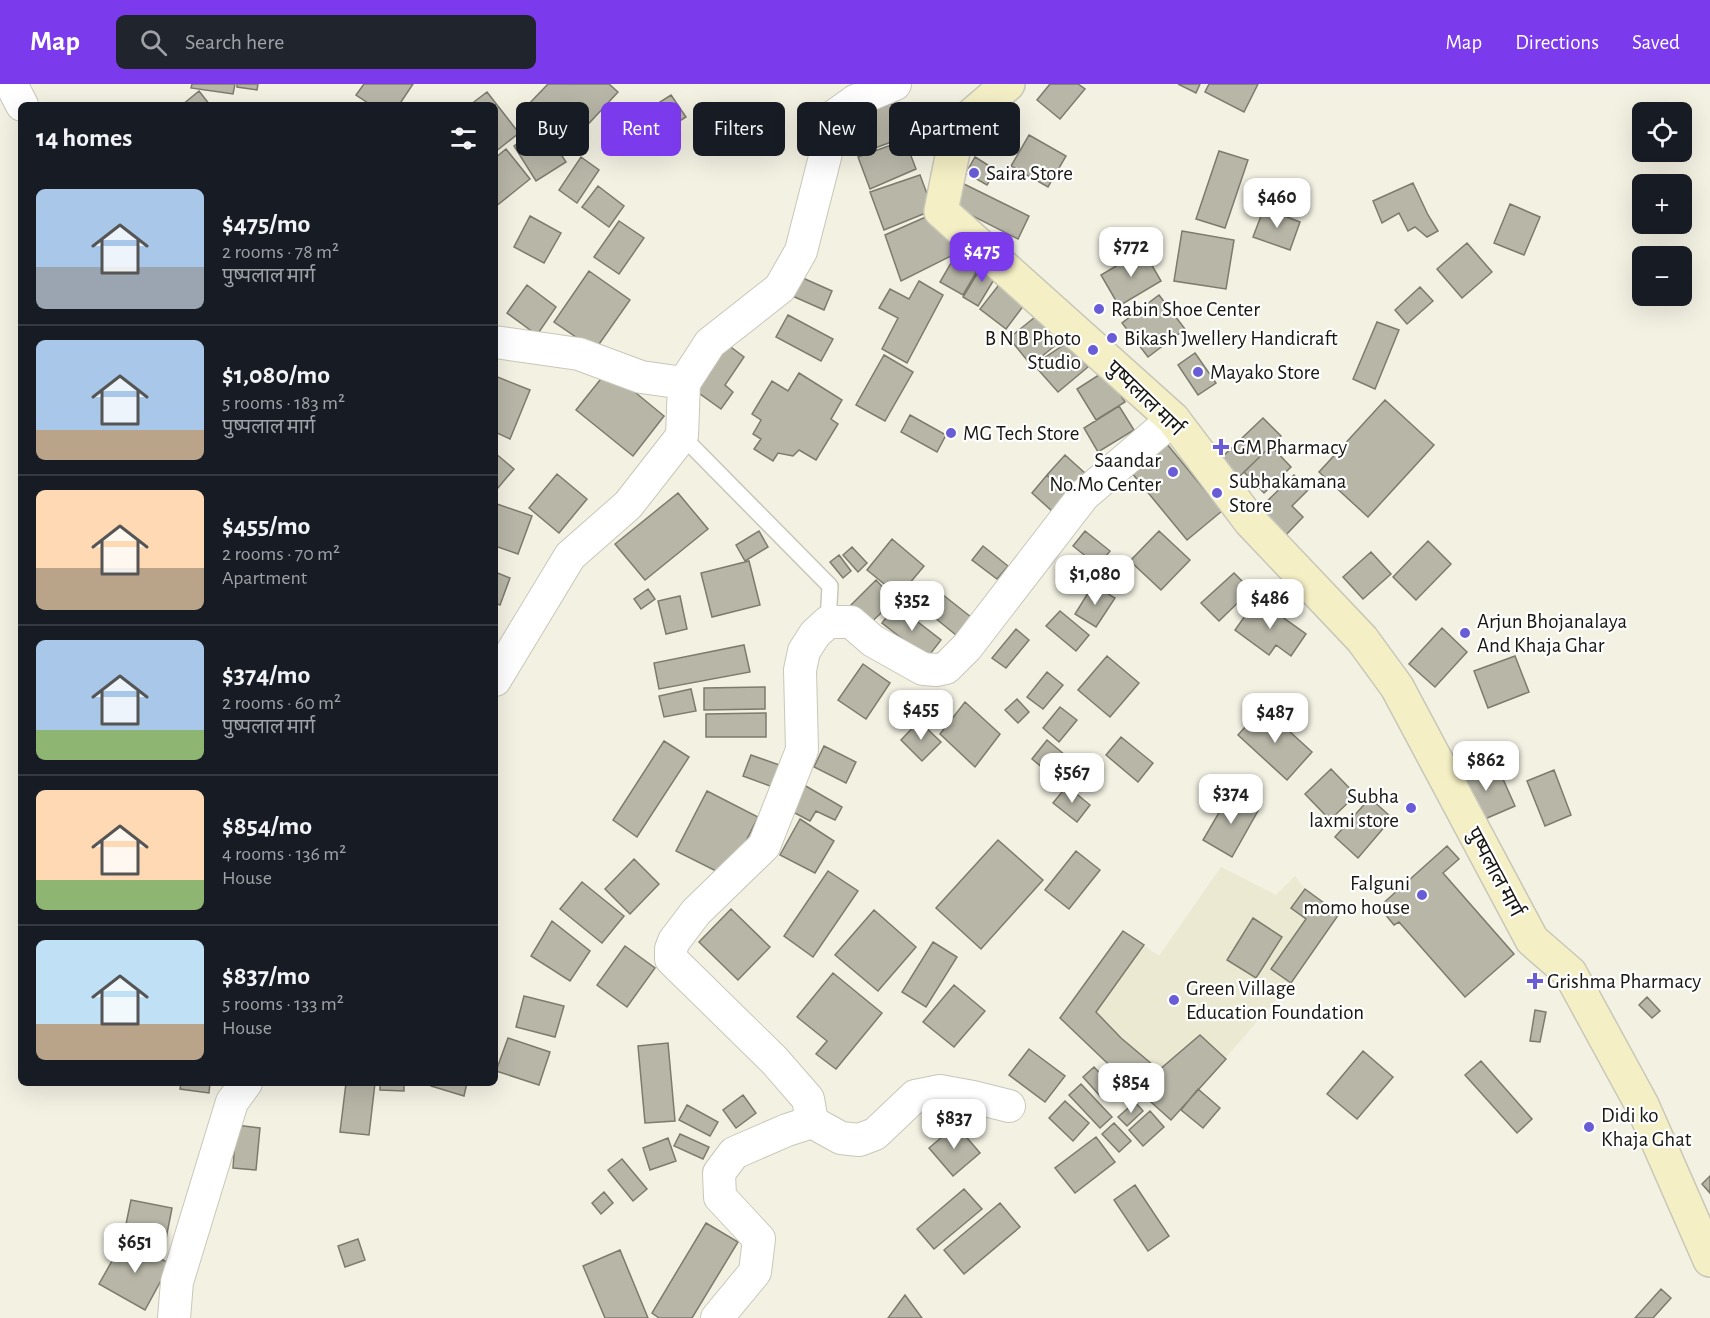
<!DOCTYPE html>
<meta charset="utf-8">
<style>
body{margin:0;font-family:"Alegreya Sans","Noto Sans Devanagari",sans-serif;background:#20242c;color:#f1f3f6;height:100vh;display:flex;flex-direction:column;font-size:22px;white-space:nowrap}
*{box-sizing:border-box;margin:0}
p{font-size:20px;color:#9ea1a6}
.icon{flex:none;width:33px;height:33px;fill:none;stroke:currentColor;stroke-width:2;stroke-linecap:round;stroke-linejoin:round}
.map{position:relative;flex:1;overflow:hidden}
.drawer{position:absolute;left:18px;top:18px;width:480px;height:984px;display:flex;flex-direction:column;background:#171b24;border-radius:9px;box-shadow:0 6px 24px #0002}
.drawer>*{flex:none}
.top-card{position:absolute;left:516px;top:18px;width:570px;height:54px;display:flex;gap:12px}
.buttons{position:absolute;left:1632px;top:18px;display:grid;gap:12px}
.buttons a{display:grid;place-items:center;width:60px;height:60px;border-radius:9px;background:#171b24;box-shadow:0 6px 24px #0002;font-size:30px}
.price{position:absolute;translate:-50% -51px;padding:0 14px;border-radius:12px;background:#fff;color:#222;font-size:20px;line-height:39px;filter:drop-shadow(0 2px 3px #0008)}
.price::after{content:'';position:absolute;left:50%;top:36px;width:18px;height:14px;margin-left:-9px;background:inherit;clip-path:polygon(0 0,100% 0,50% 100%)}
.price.active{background:#7c3aed;color:#fff}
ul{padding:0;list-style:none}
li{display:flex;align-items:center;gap:18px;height:150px;padding:0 18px}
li+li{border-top:2px solid #363941}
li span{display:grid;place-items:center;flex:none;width:168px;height:120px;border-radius:9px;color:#555}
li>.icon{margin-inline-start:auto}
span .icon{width:72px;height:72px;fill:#fffc;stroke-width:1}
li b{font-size:26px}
h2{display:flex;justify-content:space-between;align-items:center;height:72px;padding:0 18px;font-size:26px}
.chip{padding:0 21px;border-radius:9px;background:#171b24;box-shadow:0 6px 24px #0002;font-size:21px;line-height:54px}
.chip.active{background:#7c3aed;color:#fff}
header{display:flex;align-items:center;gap:36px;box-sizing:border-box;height:84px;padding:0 30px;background:#7c3aed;color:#fff}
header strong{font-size:28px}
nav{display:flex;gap:33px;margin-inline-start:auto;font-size:21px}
.search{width:420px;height:54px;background:#20242c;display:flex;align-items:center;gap:15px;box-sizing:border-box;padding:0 21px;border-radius:9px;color:#9ea1a6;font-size:22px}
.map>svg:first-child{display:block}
.built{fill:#ebe9d2}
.building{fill:#b7b6a7;stroke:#7c7b6d;stroke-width:1.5}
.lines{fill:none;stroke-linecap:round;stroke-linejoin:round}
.lane-casing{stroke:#c8c7b9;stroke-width:18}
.street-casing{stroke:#c8c7b9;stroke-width:34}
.secondary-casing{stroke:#c8c7b9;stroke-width:36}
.lane{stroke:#fff;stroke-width:15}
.street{stroke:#fff;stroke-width:32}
.secondary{stroke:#f4efc5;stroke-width:33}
.poi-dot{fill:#685dd7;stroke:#fff;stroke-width:2}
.labels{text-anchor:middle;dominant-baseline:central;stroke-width:4.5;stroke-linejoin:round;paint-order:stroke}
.poi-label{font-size:21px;fill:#181712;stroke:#fff;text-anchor:start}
.street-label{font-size:21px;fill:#181712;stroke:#fff}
</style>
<header>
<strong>Map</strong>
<div class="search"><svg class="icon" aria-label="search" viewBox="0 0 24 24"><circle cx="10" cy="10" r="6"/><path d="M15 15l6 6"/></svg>Search here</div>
<nav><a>Map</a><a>Directions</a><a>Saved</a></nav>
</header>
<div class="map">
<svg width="1710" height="1234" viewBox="0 0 1710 1234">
<rect width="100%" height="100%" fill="#f2f1e2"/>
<path class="built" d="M1221 783 1276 811 1295 792 1305 805 1339 830 1291 899 1171 1036 1060 934 1123 847 1159 872Z"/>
<path class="building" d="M192 0H235L233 10 191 4Z
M237 0H258L257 6 237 3Z
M364 0H413L399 21H371L356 11Z
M548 0H609L618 8 568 62 526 23Z
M1050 0H1078L1085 5 1060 35 1037 16Z
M1178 0H1200L1196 9Z
M1209 0H1258L1244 28 1205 8Z
M199 7 210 21H182Z
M487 8 519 49 495 68V21H470Z
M671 11 686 33 664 47 649 25Z
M892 19 905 53 856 71 844 38Z
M543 42 566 78 536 97 514 62Z
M1029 51 1066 72 1048 103 1011 82Z
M905 56 916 85 870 105 858 73Z
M506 65 530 95 495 123V74Z
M1219 67 1248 76 1225 144 1196 135Z
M581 73 599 86 577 119 559 106Z
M975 73 996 86 987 101 966 89Z
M920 91 933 126 884 146 870 108Z
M962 99 1029 132 1018 155 951 121Z
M1413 99 1428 131 1438 147 1427 153 1415 143 1408 147 1399 129 1382 139 1373 117Z
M598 102 624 122 609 143 582 123Z
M1510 120 1540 133 1524 171 1494 159Z
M1264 124 1300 138 1290 166 1253 153Z
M937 128 955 170 901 197 885 151Z
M530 132 561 149 544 179 514 163Z
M619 137 644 154 619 190 594 173Z
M1182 147 1234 156 1226 205 1174 197Z
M1467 159 1492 188 1462 214 1437 185Z
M961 162 984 175 963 211 940 198Z
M1143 166 1161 197 1119 222 1101 191Z
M985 177 1001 184 978 222 963 213Z
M589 187 630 216 595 266 554 238Z
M796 191 832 207 824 226 788 210Z
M1005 193 1030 213 1006 245 980 225Z
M919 197 943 211 907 279 882 265 898 234 879 224 890 205 909 215Z
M527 201 556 223 537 251 507 229Z
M1420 203 1433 217 1407 240 1395 226Z
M1159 211 1185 245 1148 273 1122 239Z
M1045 225 1067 252 1031 281 1009 254Z
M788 231 833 255 821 277 776 253Z
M1377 238 1399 246 1375 305 1353 295Z
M1068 258 1088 283 1058 308 1034 281Z
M728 261 744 273 725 301 733 308 721 325 696 307Z
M1195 269 1216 299 1198 311 1178 281Z
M884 271 913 288 885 337 856 321Z
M608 286 664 332 633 372 576 326Z
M1105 287 1125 318 1096 336 1077 305Z
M799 289 842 316 831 335 838 340 816 376 799 366 793 372 778 369 773 377 754 365 761 355 753 350 761 336 752 330 772 297 788 307Z
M495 292 530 306 510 355 495 348Z
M1385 316 1434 361 1368 433 1319 388Z
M1119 322 1134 346 1098 368 1084 344Z
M910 331 946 351 937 368 901 348Z
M1263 334 1281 352 1238 394 1220 375Z
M1162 354 1222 427 1187 456 1127 383Z
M1271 362 1291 383 1264 409 1244 388Z
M495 369 514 385 497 405 495 404Z
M1065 371 1086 390 1068 410 1047 391Z
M557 390 587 415 559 449 529 424Z
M1047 391 1068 410 1053 428 1032 409Z
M1294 391 1308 406 1292 422 1303 433 1285 452 1259 425Z
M678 409 708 445 645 496 615 460Z
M497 420 532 432 518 470 495 462V425Z
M759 447 768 463 745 477 736 461Z
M1085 447 1110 467 1098 482 1073 462Z
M1159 447 1190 476 1161 506 1130 477Z
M892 455 924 482 899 512 867 486Z
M1428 457 1451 480 1416 516 1393 493Z
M983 462 1008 482 997 495 972 476Z
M852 463 867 479 858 488 843 471Z
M1371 468 1391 490 1363 515 1343 493Z
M839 471 851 487 843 494 830 478Z
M749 477 760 521 712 533 701 489Z
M495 488 510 494 500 521 495 519Z
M1234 489 1251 506 1219 537 1201 519Z
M876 496 895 516 864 545 846 526Z
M1093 501 1115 514 1096 543 1075 530Z
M933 503 971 533 956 551 919 521Z
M648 505 655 515 641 525 634 515Z
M680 512 687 545 666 550 658 517Z
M1257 515 1306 550 1291 572 1276 561 1269 571 1235 546Z
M896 521 941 556 927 574 882 539Z
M1060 527 1089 551 1076 567 1046 542Z
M1442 544 1467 568 1435 603 1409 580Z
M1016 545 1029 556 1006 584 992 574Z
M744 561 750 588 659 605 654 579Z
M1107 572 1139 599 1110 633 1078 606Z
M1515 572 1529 608 1488 624 1474 587Z
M863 580 890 599 866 635 838 616Z
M1047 588 1063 601 1043 625 1027 613Z
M765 603V625L704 626V604Z
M691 605 696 627 664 633 659 612Z
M1017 615 1029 628 1018 639 1005 626Z
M965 618 1000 650 975 683 940 650Z
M1060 623 1077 636 1059 658 1043 644Z
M1263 623 1312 668 1287 696 1238 651Z
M766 629V653H706V630Z
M919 637 941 658 922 677 901 656Z
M1121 653 1153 679 1138 698 1106 671Z
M1047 656 1071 676 1056 695 1032 675Z
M664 657 689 673 637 753 613 736Z
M824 662 856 678 846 699 814 683Z
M751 671 785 683 778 705 743 692Z
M1495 677 1515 722 1478 738 1458 693Z
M1331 685 1356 711 1330 736 1305 710Z
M1554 686 1571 731 1545 742 1527 697Z
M804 701 842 723 835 736 816 727 810 737 791 727Z
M1067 702 1090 721 1077 738 1053 719Z
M707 707 758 733 728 793 676 767Z
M1231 708 1259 725 1232 773 1203 756Z
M1370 714 1392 734 1358 774 1335 753Z
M800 735 834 757 815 789 780 771Z
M998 756 1043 796 981 865 936 824Z
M1447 762 1459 775 1443 789 1514 870 1465 913 1399 838 1394 841 1379 823Z
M1076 767 1100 786 1069 825 1045 806Z
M634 775 659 800 630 830 605 805Z
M828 787 858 807 813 873 784 852Z
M582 798 624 832 602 859 560 825Z
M1305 805 1339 830 1291 899 1271 885 1306 835 1291 824Z
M731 825 770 863 738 896 699 858Z
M874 826 916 863 878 907 835 871Z
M1253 834 1282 853 1256 894 1227 876Z
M552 837 590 867 570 897 531 872Z
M1123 847 1144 861 1096 928 1121 954 1159 986 1200 951 1226 975 1171 1036 1104 976 1060 934Z
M933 858 957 873 926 923 902 908Z
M625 862 655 884 627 923 597 901Z
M833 889 882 929 836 985 816 970 827 957 797 933Z
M954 901 985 927 954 963 923 938Z
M524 912 564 922 555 953 516 943Z
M1647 913 1660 927 1652 934 1639 921Z
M1535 926 1546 928 1540 958 1530 957Z
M508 954 550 968 539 1001 496 987Z
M668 959 675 1037 645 1039 638 962Z
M1029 965 1065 992 1045 1018 1009 991Z
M1363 967 1393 993 1357 1035 1327 1010Z
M1481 977 1532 1035 1517 1049 1465 991Z
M1094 983 1112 1002 1100 1012 1083 993Z
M181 999H210L209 1009 180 1005Z
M346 999H375L369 1051 340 1048Z
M380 999H404V1007L380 1006Z
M432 999H467L464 1012 431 1002Z
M1081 1000 1112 1033 1100 1044 1069 1011Z
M1198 1005 1220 1024 1203 1044 1181 1026Z
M743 1011 756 1029 736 1044 723 1026Z
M1065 1017 1089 1039 1073 1057 1049 1034Z
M1135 1018 1143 1027 1127 1042 1118 1033Z
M687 1021 718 1038 710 1052 679 1036Z
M1150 1027 1164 1043 1143 1062 1129 1046Z
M1114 1039 1131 1057 1119 1068 1102 1050Z
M236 1041 260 1044 256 1086 233 1084Z
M956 1041 980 1069 953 1092 929 1064Z
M680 1050 709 1063 703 1075 674 1062Z
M1096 1053 1115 1078 1075 1109 1055 1084Z
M668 1054 676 1077 650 1086 643 1064Z
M622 1075 647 1105 633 1117 608 1086Z
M1710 1092V1109L1702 1100Z
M1135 1101 1169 1152 1148 1167 1114 1116Z
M964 1105 982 1125 934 1165 917 1145Z
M604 1108 613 1119 601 1130 592 1119Z
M131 1116 172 1124 165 1160 126 1140Z
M1000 1119 1020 1143 964 1190 944 1166Z
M706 1139 738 1158 692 1234H659L652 1229Z
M125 1154 170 1180 145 1226 99 1200Z
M358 1155 365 1176 345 1183 338 1162Z
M620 1166 648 1234H605L583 1182Z
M1661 1205 1671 1214 1653 1234H1635Z
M905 1211 922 1234H888Z"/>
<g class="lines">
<g class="lane-casing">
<path id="lane" d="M682 352 830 502 828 538"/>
</g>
<g class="street-casing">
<path id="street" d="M11 0 22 21
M495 258 579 270 641 293 684 299 710 259 780 204 801 167 825 73 834 32 855 17 895 0
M495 596 570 472 628 421 682 352 684 299
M812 1038 841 1054 859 1056 875 1050 915 1012 940 1007 973 1013 1009 1022
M174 1234 177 1198 232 1018 246 999
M717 1234 755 1188 759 1155 720 1113 719 1089 734 1069 787 1046 812 1038 808 1015 774 976 671 875V865L674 857 696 828 764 762 802 666 800 586 804 567 815 550 828 538H851L873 557 923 585 937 586 946 584 967 563 1084 411 1173 335"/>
</g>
<g class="secondary-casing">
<path id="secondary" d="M1008 0 958 43 941 127 1173 335 1250 437 1362 555 1397 603 1532 856 1570 889 1642 1021 1710 1176"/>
</g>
<use href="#lane" class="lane"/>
<use href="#street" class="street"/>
<use href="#secondary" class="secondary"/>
</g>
<g class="poi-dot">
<circle cx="974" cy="89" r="6"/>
<circle cx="1099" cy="225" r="6"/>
<circle cx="1112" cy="254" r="6"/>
<circle cx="1093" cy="266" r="6"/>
<circle cx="1198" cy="288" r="6"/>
<circle cx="951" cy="349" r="6"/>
<path d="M1218 354h6v6h6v6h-6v6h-6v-6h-6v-6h6z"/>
<circle cx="1173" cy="388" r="6"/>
<circle cx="1217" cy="409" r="6"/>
<circle cx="1465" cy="549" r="6"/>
<circle cx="1411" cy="724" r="6"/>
<circle cx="1422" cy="811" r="6"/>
<path d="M1532 888h6v6h6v6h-6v6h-6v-6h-6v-6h6z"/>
<circle cx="1174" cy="916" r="6"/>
<circle cx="1589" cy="1043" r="6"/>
</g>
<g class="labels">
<g class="poi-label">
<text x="986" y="89">Saira Store</text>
<text x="1111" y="225">Rabin Shoe Center</text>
<text x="1081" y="254" text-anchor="end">B N B Photo<tspan x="1081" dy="24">Studio</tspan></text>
<text x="1124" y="254">Bikash Jwellery Handicraft</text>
<text x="1210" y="288">Mayako Store</text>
<text x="963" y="349">MG Tech Store</text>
<text x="1233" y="363">GM Pharmacy</text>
<text x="1161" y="376" text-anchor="end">Saandar<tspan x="1161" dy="24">No.Mo Center</tspan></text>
<text x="1229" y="397">Subhakamana<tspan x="1229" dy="24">Store</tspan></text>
<text x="1477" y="537">Arjun Bhojanalaya<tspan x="1477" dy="24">And Khaja Ghar</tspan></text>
<text x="1399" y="712" text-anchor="end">Subha<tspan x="1399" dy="24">laxmi store</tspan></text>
<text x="1410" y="799" text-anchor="end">Falguni<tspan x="1410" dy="24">momo house</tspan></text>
<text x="1547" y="897">Grishma Pharmacy</text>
<text x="1186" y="904">Green Village<tspan x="1186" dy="24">Education Foundation</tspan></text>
<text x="1601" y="1031">Didi ko<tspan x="1601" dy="24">Khaja Ghat</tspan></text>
</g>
<g class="street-label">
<text transform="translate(1145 314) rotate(44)">पुष्पलाल मार्ग</text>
<text transform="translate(1495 788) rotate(62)">पुष्पलाल मार्ग</text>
</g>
</g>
</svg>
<div class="buttons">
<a><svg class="icon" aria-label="locate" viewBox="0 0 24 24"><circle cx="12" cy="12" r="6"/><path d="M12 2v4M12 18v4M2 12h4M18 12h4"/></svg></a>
<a>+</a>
<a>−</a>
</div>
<b class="price" style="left:1277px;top:145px">$460</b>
<b class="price" style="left:1131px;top:194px">$772</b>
<b class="price active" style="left:982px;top:199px">$475</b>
<b class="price" style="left:1095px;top:522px">$1,080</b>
<b class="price" style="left:1270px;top:546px">$486</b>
<b class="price" style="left:912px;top:548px">$352</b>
<b class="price" style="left:921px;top:657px">$455</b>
<b class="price" style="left:1275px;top:660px">$487</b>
<b class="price" style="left:1486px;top:708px">$862</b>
<b class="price" style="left:1072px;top:720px">$567</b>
<b class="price" style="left:1231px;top:741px">$374</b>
<b class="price" style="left:1131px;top:1030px">$854</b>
<b class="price" style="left:954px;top:1066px">$837</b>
<b class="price" style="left:135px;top:1190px">$651</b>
<div class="top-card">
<a class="chip">Buy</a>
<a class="chip active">Rent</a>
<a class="chip">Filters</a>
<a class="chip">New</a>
<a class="chip">Apartment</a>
</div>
<section class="drawer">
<h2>14 homes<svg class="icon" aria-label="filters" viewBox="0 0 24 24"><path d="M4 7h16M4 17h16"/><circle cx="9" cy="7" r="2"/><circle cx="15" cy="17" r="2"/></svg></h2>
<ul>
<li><span style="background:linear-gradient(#a9c7e8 65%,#9aa5b1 0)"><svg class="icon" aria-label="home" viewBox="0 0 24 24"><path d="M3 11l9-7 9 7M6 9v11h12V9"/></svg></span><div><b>$475/mo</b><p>2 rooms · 78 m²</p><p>पुष्पलाल मार्ग</p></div></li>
<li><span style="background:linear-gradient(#a9c7e8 75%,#b9a48a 0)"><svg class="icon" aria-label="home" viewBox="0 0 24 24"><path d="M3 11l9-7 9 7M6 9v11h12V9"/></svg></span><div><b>$1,080/mo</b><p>5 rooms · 183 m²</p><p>पुष्पलाल मार्ग</p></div></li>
<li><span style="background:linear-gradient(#ffd9b3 65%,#b9a48a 0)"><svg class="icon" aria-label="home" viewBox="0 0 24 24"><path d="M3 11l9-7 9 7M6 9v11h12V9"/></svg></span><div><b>$455/mo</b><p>2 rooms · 70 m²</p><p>Apartment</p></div></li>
<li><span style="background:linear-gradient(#a9c7e8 75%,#8fb573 0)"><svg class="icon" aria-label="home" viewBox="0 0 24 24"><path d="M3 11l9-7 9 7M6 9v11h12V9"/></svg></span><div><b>$374/mo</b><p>2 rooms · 60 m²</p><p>पुष्पलाल मार्ग</p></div></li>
<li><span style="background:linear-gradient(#ffd9b3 75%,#8fb573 0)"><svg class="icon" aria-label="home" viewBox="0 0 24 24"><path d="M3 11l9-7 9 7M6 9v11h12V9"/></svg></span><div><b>$854/mo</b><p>4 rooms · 136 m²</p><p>House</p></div></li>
<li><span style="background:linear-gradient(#bfe0f5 70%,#b9a48a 0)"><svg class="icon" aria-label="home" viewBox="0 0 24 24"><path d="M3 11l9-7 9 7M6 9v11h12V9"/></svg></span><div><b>$837/mo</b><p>5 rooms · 133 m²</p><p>House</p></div></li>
</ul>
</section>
</div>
